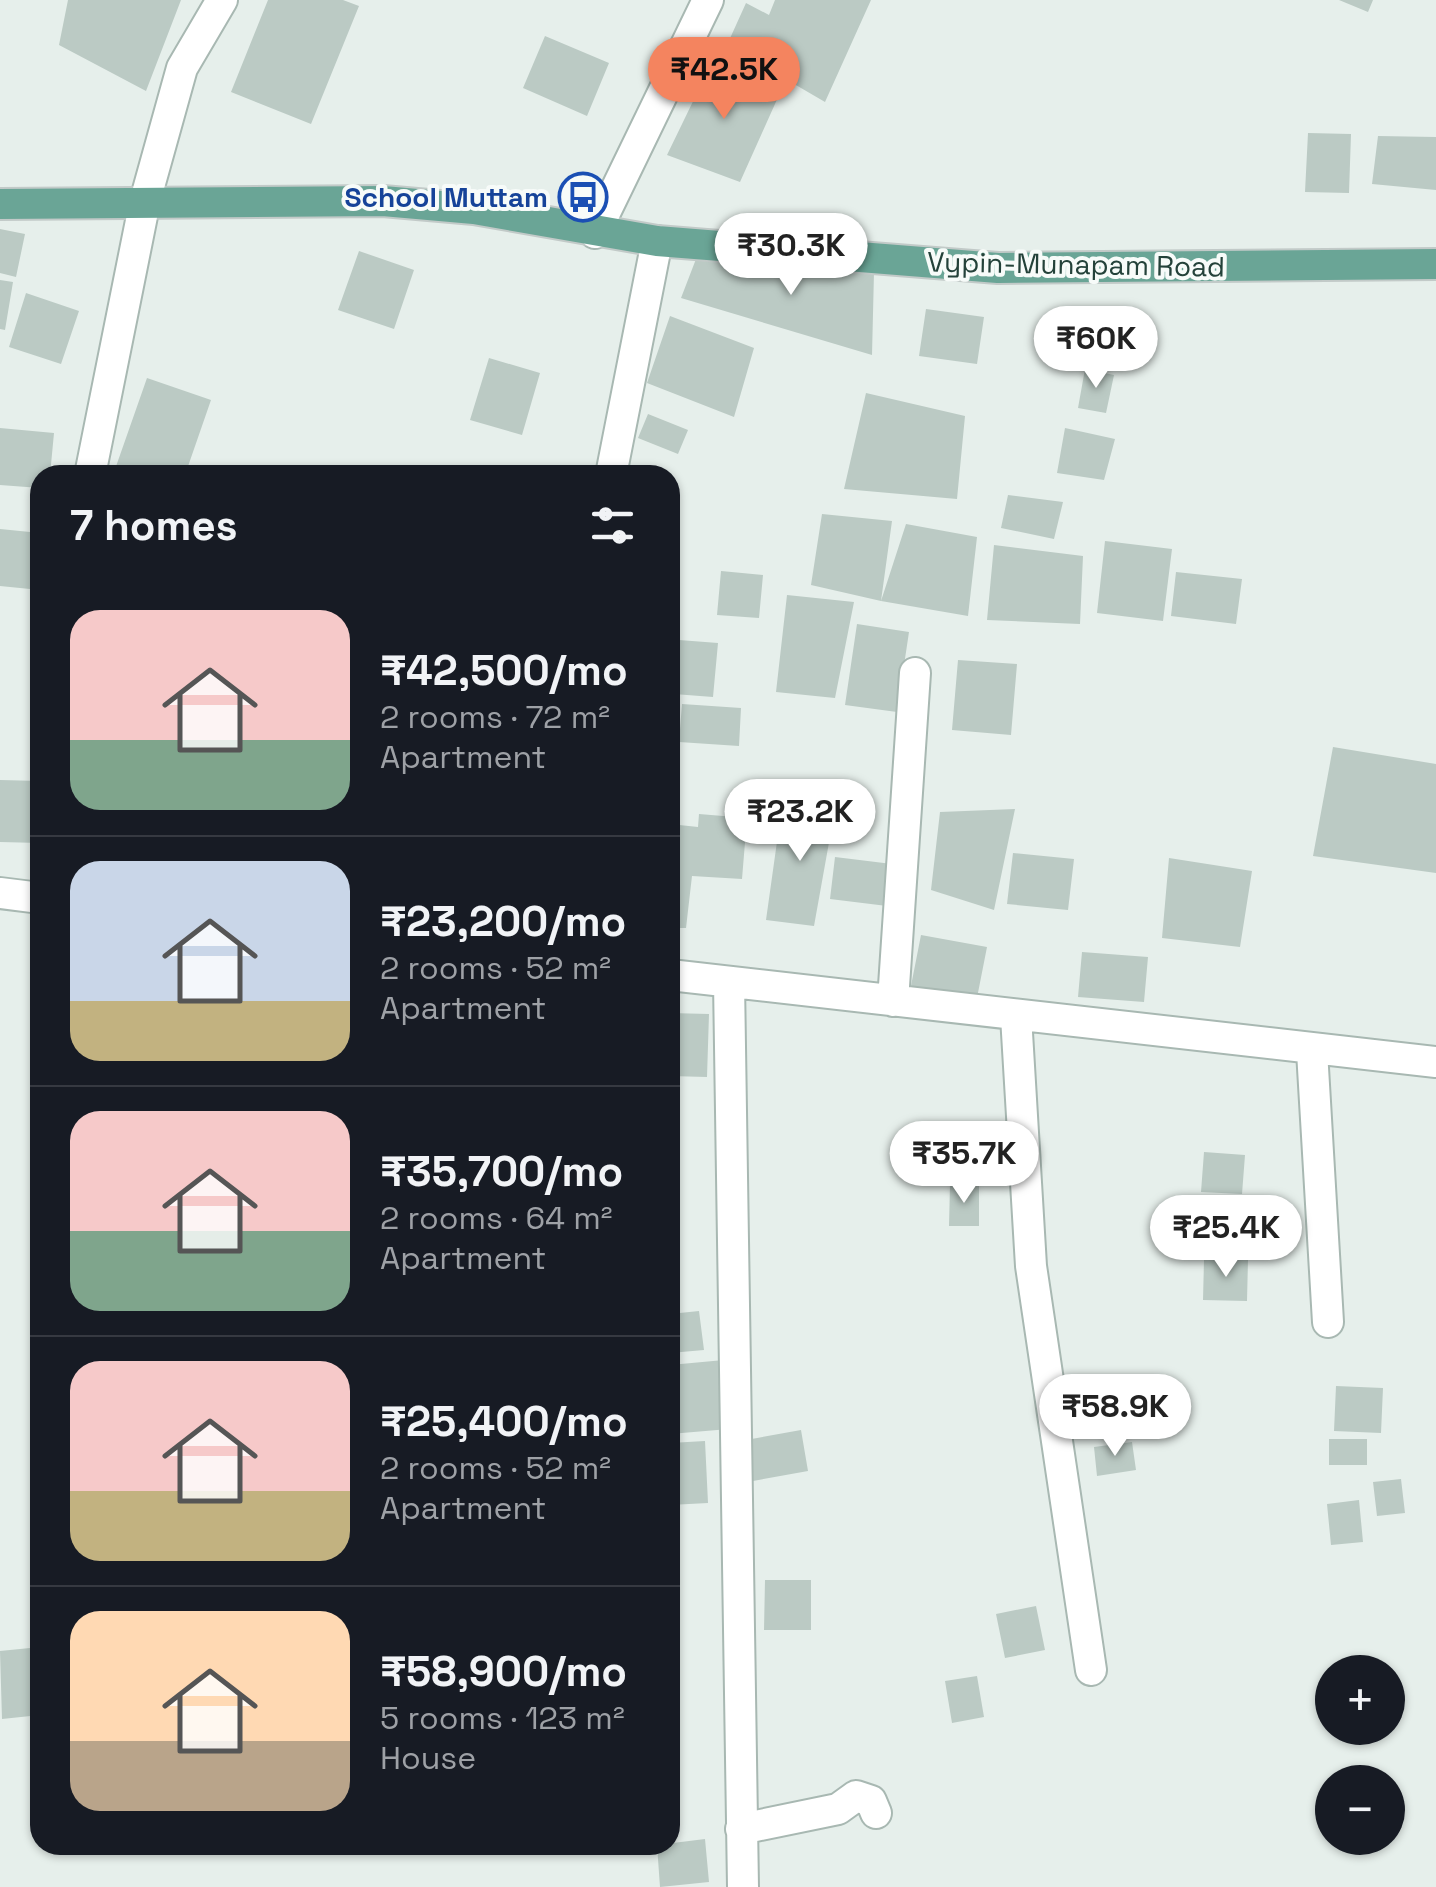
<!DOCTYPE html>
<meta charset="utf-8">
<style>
body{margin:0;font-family:"Space Grotesk",sans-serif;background:#242831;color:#f1f3f6;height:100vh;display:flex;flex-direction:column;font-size:38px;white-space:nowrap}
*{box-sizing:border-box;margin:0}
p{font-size:32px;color:#9ea1a6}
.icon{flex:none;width:55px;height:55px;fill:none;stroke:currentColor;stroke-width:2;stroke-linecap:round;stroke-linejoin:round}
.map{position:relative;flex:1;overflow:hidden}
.panel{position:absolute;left:30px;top:465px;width:650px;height:1390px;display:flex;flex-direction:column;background:#171b24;border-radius:30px;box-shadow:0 2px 8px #0004}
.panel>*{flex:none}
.tools{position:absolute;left:1315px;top:1655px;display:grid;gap:20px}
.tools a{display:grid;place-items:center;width:90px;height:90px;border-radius:50%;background:#171b24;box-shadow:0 2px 8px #0004;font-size:50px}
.price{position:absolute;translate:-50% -85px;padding:0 22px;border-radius:35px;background:#fff;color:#222;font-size:32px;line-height:65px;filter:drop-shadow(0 2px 5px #0008)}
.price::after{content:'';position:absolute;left:50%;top:60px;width:30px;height:22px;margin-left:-15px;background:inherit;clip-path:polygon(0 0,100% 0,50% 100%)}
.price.current{background:#f4845f;color:#111}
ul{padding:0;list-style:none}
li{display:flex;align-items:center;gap:30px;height:250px;padding:0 40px}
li+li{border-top:2px solid #363941}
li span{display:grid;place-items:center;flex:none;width:280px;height:200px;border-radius:30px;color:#555}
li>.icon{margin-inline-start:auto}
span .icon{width:120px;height:120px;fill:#fffc;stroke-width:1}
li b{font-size:42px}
h2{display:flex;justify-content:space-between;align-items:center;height:120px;padding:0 40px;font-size:42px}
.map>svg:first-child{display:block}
.building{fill:#bbcac4}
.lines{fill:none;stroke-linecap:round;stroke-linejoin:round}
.minor-casing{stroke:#a8b8b2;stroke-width:34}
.major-casing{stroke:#c2cac8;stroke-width:34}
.minor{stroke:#fff;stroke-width:30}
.major{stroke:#6aa596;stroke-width:30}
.labels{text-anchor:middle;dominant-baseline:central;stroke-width:8;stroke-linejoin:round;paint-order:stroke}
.transit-label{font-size:28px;font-weight:bold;fill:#164399;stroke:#f7fbf9;text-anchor:end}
.street-label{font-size:28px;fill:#24423a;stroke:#f7fbf9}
</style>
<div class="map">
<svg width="1436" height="1887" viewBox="0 0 1436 1887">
<rect width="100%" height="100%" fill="#e6efeb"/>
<path class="building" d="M68 0H181L146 91 59 45Z
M268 0H343L359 6 311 124 231 92Z
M775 0H871L825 102 727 45 746 3 769 15Z
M1339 0H1373L1368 12Z
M545 36 609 63 587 116 523 88Z
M715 56 779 95 740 182 667 155Z
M1308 133 1351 134 1349 193 1305 192Z
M1378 136 1436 137V190L1372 184Z
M0 229 25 234 16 277 0 273Z
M359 251 414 270 394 329 338 310Z
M696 259 874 272 872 355 681 298Z
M0 280 13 282 5 330 0 329Z
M26 293 79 311 61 364 9 347Z
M926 309 984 317 977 364 919 356Z
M670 316 754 348 734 417 647 383Z
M489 358 540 373 522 435 470 420Z
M1085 369 1114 375 1106 413 1078 408Z
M147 378 211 400 185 475H113Z
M866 393 965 416 957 499 844 489Z
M648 414 688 430 678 454 638 438Z
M0 428 54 433 50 475H40V488L0 485Z
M1065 428 1115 439 1104 480 1057 473Z
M1008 495 1063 502 1054 539 1001 528Z
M822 514 892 521 881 601 811 585Z
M906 524 977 537 968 616 881 601Z
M0 529 40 533V590L0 586Z
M1105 541 1172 549 1163 621 1097 613Z
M994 545 1083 556 1080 624 987 620Z
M721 571 763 575 759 618 717 615Z
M1176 572 1242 579 1236 624 1171 616Z
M787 595 854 602 835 698 776 692Z
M857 624 909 632 897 712 845 705Z
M679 640 718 643 713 697 674 694Z
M958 660 1017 664 1011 735 952 730Z
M682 704 741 708 739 746 679 742Z
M1333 747 1436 764V873L1313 856Z
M0 780 40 781V843L0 842Z
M782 806 835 809 814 926 766 920Z
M1015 809 994 910 931 890 940 812Z
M699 814 747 818 742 879 692 876 686 928H670V824L698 827Z
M1013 853 1074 859 1068 910 1007 904Z
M835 857 892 864 887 906 830 899Z
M1169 858 1252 871 1240 947 1162 938Z
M921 935 987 947 975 1008 909 996Z
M1082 952 1148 957 1144 1002 1078 997Z
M670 1013 709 1014 707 1077 670 1076Z
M1204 1152 1245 1155 1242 1194 1201 1192Z
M950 1185H979V1226H949Z
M1204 1260H1248L1247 1301 1203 1300Z
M699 1311 704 1350 670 1353V1314Z
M724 1360 729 1429 670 1434V1365Z
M1134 1386 1136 1435 1076 1439 1074 1390Z
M1336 1386 1383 1388 1381 1433 1334 1431Z
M801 1430 808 1471 753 1481 746 1440Z
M1329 1439H1367V1465H1329Z
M705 1441 708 1503 670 1505V1443Z
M1132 1442 1136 1470 1097 1476 1094 1447Z
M1401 1479 1405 1513 1377 1516 1373 1482Z
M1359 1500 1363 1542 1331 1545 1327 1504Z
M765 1580H811V1630H764Z
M1036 1606 1045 1650 1005 1658 996 1614Z
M40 1647V1715L2 1719 0 1651Z
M977 1676 984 1717 952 1723 945 1681Z
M705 1839 709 1882 660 1887 657 1845Z"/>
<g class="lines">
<g class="minor-casing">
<path id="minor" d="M595 233 708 0
M90 475 145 201 182 68 222 0
M611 475 657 241
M0 893 40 898
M670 975 1436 1062
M729 982 743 1887
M893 1001 915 673
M1016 1016 1031 1266 1091 1670
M1312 1051 1328 1322
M741 1829 838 1809 856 1796 871 1801 876 1813"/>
</g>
<g class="major-casing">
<path id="major" d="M0 204 383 201 474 209 657 241 998 268 1436 264"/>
</g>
<use href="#minor" class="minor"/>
<use href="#major" class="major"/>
</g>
<defs>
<g id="bus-ring" transform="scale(2.5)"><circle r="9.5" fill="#f7fbf9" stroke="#1a4fb4" stroke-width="1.5"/><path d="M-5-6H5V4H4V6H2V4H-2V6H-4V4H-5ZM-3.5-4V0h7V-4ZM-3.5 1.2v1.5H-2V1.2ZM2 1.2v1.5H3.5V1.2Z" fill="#1a4fb4"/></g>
</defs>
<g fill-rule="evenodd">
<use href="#bus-ring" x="583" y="197"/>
</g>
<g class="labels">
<g class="transit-label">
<text x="548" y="197">School Muttam</text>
</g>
<g class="street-label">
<text transform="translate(1076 264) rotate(1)">Vypin-Munapam Road</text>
</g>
</g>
</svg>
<div class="tools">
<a>+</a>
<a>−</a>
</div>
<b class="price current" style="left:724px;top:122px">₹42.5K</b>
<b class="price" style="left:791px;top:298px">₹30.3K</b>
<b class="price" style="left:1096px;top:391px">₹60K</b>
<b class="price" style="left:800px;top:864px">₹23.2K</b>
<b class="price" style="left:964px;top:1206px">₹35.7K</b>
<b class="price" style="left:1226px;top:1280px">₹25.4K</b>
<b class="price" style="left:1115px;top:1459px">₹58.9K</b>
<section class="panel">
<h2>7 homes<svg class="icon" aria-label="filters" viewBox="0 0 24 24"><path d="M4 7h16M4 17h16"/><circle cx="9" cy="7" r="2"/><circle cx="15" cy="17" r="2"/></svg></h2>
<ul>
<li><span style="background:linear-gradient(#f6c9c9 65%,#7fa58c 0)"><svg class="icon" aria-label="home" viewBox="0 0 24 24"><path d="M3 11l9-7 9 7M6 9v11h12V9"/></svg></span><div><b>₹42,500/mo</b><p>2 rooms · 72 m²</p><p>Apartment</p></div></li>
<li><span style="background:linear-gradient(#c9d6e8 70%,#c2b280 0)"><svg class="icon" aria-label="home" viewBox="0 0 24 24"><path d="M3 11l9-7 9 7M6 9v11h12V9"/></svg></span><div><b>₹23,200/mo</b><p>2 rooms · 52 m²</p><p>Apartment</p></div></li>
<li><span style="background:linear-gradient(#f6c9c9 60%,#7fa58c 0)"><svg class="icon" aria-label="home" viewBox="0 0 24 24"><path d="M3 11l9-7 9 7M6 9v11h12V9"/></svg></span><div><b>₹35,700/mo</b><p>2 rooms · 64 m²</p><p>Apartment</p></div></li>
<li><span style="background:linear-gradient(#f6c9c9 65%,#c2b280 0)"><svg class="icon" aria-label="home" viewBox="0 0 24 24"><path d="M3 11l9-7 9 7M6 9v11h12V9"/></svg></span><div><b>₹25,400/mo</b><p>2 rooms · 52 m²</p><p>Apartment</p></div></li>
<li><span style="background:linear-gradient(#ffd9b3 65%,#b9a48a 0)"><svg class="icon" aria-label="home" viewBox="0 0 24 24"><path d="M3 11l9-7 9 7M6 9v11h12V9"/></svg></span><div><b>₹58,900/mo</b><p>5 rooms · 123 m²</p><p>House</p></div></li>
</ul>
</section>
</div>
